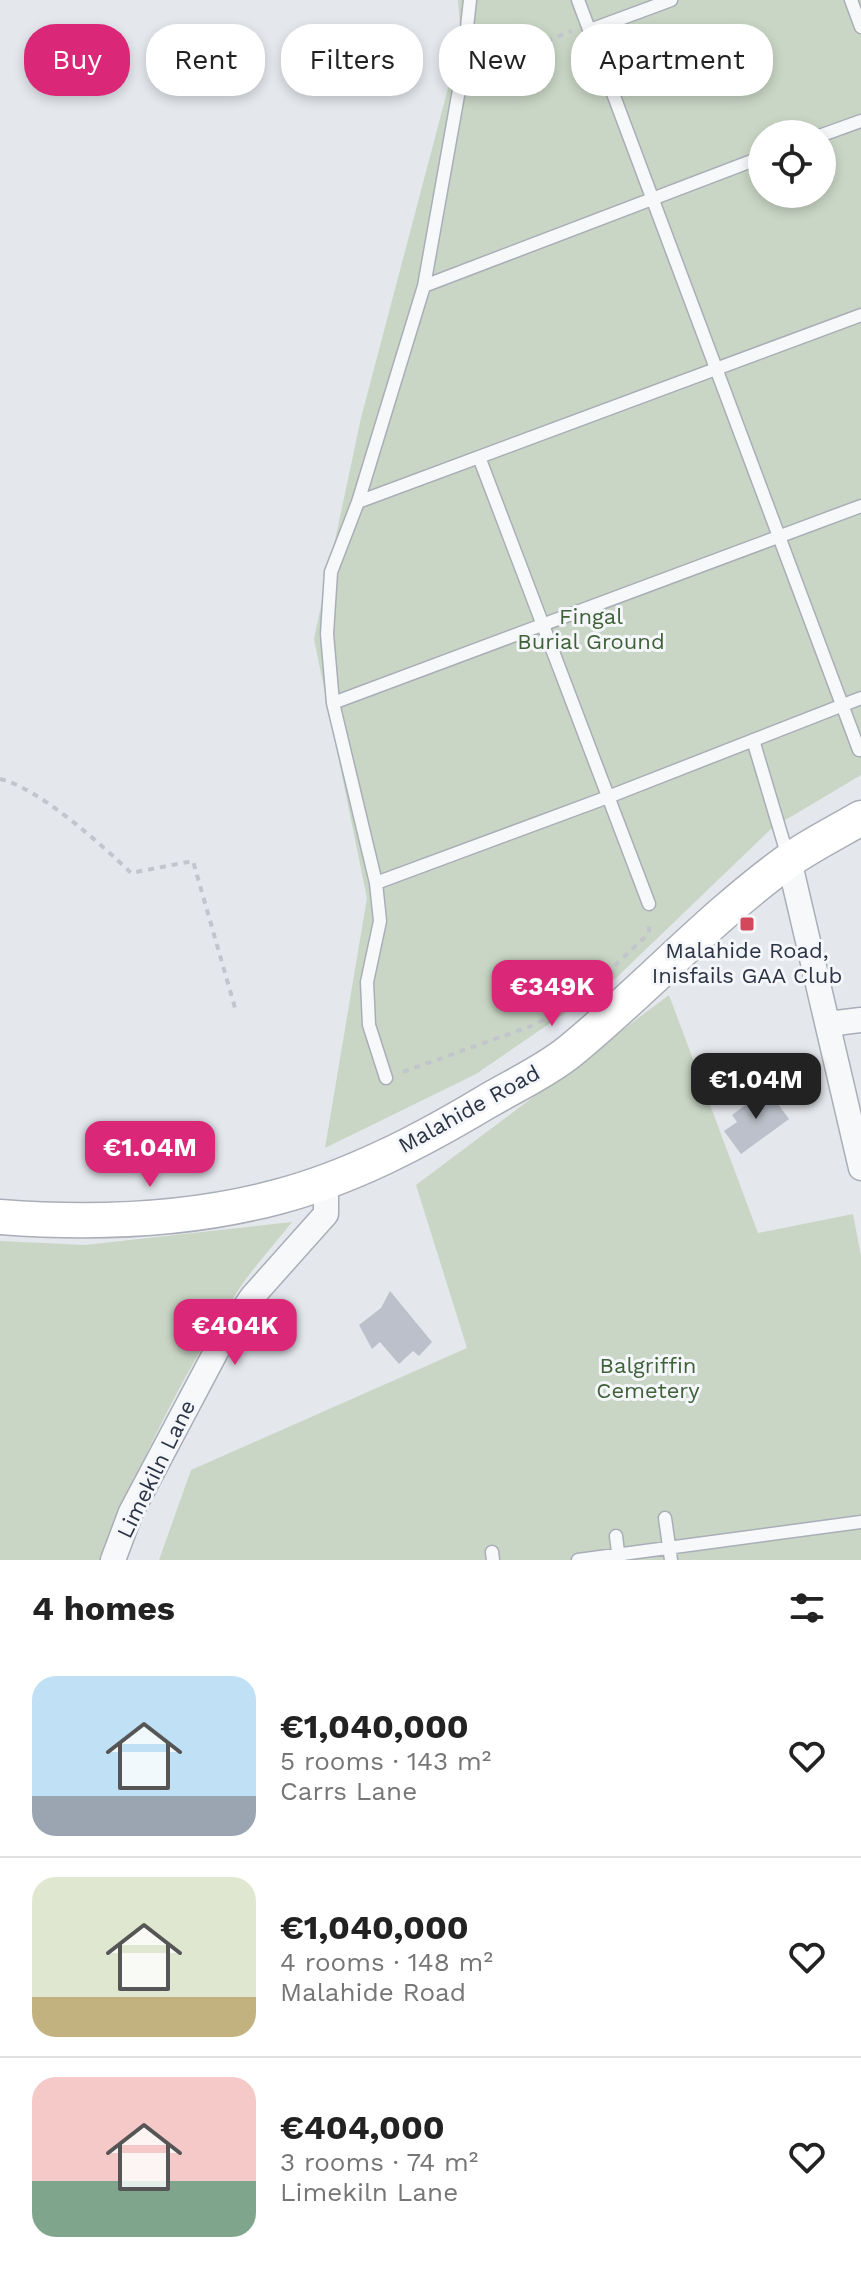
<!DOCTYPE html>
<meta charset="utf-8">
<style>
body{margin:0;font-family:"Work Sans",sans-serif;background:#f6f6f6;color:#222;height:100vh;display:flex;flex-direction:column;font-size:30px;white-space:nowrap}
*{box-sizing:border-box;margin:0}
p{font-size:26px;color:#767676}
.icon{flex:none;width:44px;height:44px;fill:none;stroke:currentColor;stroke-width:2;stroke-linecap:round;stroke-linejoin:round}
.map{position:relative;height:1560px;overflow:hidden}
.details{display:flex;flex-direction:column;background:#fff;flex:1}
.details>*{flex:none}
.guide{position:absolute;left:24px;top:24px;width:814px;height:72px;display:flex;gap:16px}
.buttons{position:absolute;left:748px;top:120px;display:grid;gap:16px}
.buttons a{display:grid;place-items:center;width:88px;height:88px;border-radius:50%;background:#fff;box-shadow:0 4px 12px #0003;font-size:40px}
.price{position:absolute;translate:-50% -68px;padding:0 18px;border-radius:16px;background:#db2777;color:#fff;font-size:26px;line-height:52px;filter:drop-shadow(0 2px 4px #0008)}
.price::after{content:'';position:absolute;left:50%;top:48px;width:24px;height:18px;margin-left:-12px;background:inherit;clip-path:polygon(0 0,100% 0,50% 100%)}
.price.selected{background:#222;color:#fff}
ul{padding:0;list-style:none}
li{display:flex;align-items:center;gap:24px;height:200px;padding:0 32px}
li+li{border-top:2px solid #e0e0e0}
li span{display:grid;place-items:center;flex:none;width:224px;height:160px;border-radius:24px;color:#555}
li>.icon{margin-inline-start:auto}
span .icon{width:96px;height:96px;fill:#fffc;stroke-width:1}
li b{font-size:34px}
h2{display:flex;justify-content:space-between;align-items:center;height:96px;padding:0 32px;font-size:34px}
.pill{padding:0 28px;border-radius:32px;background:#fff;box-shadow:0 4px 12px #0003;font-size:28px;line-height:72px}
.pill.selected{background:#db2777;color:#fff}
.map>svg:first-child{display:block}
.green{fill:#c9d6c5;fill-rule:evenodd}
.building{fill:#bbc0ca}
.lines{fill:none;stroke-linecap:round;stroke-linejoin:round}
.lane-casing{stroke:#a9aeb7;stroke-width:15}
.street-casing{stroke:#a9aeb7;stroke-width:27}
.secondary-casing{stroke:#a9aeb7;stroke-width:37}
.path{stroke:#c2c5cb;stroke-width:4;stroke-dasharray:6 6;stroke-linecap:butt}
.lane{stroke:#f7f8fa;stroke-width:12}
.street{stroke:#f7f8fa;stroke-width:24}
.secondary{stroke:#fff;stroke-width:34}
.poi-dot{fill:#d1495b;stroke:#f4f6f9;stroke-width:3}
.labels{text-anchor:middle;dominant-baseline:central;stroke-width:6;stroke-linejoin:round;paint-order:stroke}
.park-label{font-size:22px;fill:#3f6138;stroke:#f4f6f9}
.poi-label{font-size:22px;fill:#2b3445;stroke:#f4f6f9}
.street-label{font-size:22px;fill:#2b3445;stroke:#f4f6f9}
</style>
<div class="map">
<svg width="861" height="1560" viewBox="0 0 861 1560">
<rect width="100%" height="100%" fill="#e4e7ec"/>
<path class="green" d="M458 0H861V775L772 828 616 978 476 1074 325 1148 367 898 314 639 361 418 461 39ZM762 134H822V194H762Z
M669 995 758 1233 853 1214 861 1256V1560H159L191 1470 467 1348 416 1185Z
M292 1222C275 1244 255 1265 239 1289 183 1372 138 1466 101 1560H0V1241L85 1245Z"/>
<path class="building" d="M767 1089 789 1119 741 1154 724 1131 737 1122 732 1115Z
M390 1291 432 1342 419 1356 413 1351 399 1364 380 1342 372 1349 359 1325 381 1308Z"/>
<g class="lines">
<g class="lane-casing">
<path id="lane" d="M578 0 859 750
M851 0 861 27
M590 30 671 0
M822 135 861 121
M424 286 762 157
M479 457 649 904
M358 502 861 315
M333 703 861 506
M753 740 788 857
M376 883 608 797 861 698
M386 1078 369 1025 367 982 380 921 376 883 333 703 327 634 331 572 358 502 424 286 462 73 470 0
M665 1518 671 1560
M616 1536 619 1560
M492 1552 493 1560
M578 1560 861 1522"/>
</g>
<g class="street-casing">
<path id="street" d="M789 860 861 1168
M828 1024 861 1020
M113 1560 131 1512 219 1346 252 1297 326 1214V1181"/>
</g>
<g class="secondary-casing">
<path id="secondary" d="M0 1217C92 1224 187 1221 277 1197 350 1178 421 1141 486 1102 513 1086 544 1072 569 1052 644 991 709 918 788 861 811 845 837 832 861 818"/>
</g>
<path class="path" d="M479 66 572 31
M0 779C39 788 102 845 131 873L193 861 235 1008
M403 1072 534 1025 579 1000 649 933V921"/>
<use href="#lane" class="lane"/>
<use href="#street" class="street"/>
<use href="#secondary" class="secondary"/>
</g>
<rect class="poi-dot" x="739" y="916" width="16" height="16" rx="4"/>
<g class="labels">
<g class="park-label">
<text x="591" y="616">Fingal<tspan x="591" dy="25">Burial Ground</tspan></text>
<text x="648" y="1365">Balgriffin<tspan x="648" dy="25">Cemetery</tspan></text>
</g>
<g class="poi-label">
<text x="747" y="950">Malahide Road,<tspan x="747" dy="25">Inisfails GAA Club</tspan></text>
</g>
<g class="street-label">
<text transform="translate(469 1109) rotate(-29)">Malahide Road</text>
<text transform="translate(156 1469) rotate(-64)">Limekiln Lane</text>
</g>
</g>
</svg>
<div class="buttons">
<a><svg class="icon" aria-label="locate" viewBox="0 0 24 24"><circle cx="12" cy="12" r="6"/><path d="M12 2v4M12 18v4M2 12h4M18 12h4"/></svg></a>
</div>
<b class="price" style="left:552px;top:1028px">€349K</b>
<b class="price selected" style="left:756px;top:1121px">€1.04M</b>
<b class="price" style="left:150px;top:1189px">€1.04M</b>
<b class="price" style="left:235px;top:1367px">€404K</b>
<div class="guide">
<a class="pill selected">Buy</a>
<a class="pill">Rent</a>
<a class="pill">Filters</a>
<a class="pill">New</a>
<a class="pill">Apartment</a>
</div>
</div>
<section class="details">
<h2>4 homes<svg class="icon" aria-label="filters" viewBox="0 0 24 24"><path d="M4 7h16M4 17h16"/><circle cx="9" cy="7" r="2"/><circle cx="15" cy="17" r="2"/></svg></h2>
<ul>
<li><span style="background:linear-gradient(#bfe0f5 75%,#9aa5b1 0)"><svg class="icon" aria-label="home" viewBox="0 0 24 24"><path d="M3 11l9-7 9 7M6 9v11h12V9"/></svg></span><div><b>€1,040,000</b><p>5 rooms · 143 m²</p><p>Carrs Lane</p></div><svg class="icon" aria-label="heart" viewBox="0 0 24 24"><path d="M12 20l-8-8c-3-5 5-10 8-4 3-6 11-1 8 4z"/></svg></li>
<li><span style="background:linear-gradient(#dfe7d0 75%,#c2b280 0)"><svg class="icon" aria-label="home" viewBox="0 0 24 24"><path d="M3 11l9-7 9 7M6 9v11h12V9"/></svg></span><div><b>€1,040,000</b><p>4 rooms · 148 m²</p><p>Malahide Road</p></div><svg class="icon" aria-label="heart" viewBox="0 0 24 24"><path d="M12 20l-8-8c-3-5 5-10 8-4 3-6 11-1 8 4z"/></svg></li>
<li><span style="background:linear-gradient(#f6c9c9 65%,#7fa58c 0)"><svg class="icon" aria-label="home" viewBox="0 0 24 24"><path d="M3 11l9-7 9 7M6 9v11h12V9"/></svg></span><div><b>€404,000</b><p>3 rooms · 74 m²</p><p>Limekiln Lane</p></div><svg class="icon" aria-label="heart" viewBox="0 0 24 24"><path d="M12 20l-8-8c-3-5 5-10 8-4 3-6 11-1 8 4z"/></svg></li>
</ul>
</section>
